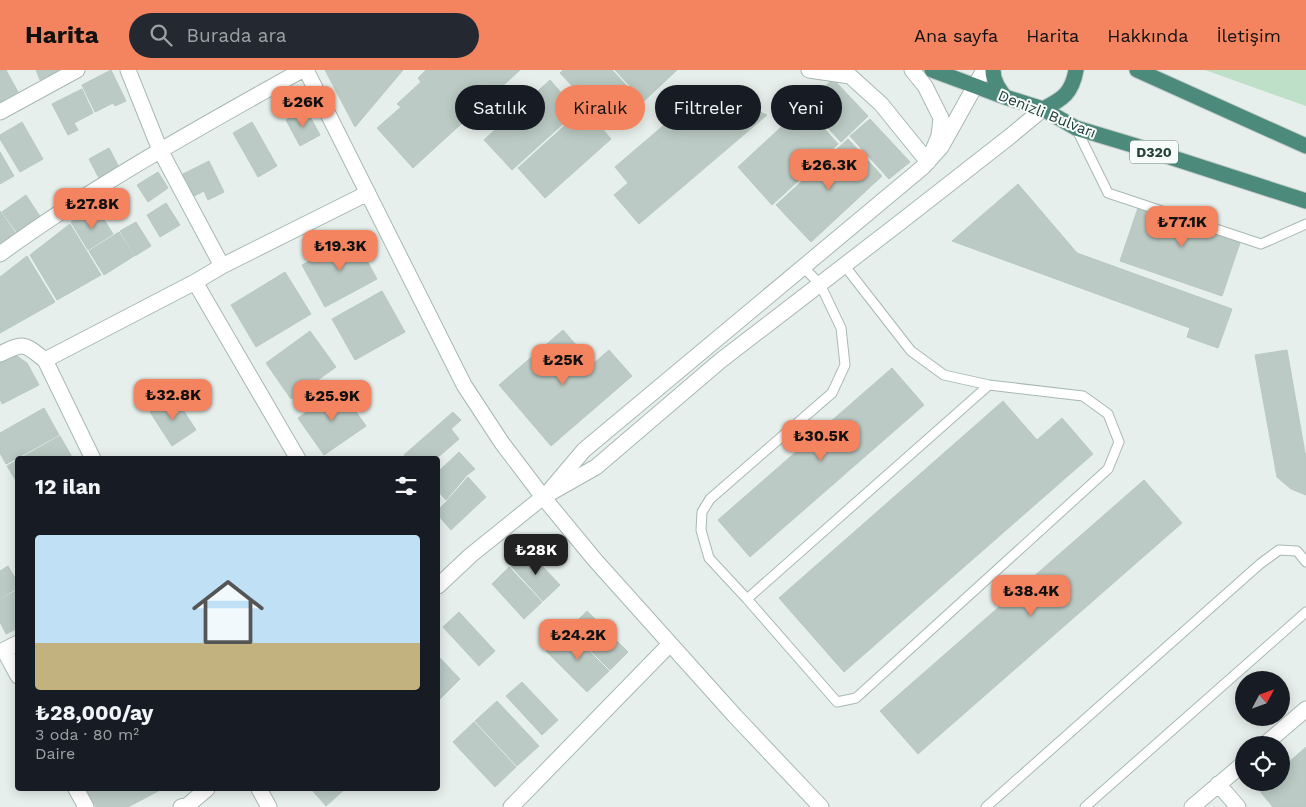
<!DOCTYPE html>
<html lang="tr">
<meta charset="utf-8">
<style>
body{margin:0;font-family:"Work Sans",sans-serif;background:#242831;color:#f1f3f6;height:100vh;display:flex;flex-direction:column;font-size:19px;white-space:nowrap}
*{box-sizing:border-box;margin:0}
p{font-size:16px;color:#9ea1a6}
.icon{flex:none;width:28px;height:28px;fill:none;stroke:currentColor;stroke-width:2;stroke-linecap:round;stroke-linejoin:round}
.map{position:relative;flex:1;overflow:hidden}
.panel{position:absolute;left:15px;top:386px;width:425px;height:335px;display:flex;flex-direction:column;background:#171b24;border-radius:5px;box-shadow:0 2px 12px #0003}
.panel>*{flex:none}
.hud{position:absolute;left:455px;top:15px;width:475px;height:45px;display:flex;gap:10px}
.needle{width:32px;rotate:49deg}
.tools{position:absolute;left:1235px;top:601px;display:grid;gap:10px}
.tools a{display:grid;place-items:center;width:55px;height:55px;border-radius:50%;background:#171b24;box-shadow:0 2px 12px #0003;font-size:25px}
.price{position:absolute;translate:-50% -42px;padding:0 11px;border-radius:10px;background:#f4845f;color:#111;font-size:16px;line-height:32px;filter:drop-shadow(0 1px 2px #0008)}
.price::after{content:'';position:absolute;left:50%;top:30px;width:15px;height:11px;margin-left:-8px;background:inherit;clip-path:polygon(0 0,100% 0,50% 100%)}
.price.selected{background:#222;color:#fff}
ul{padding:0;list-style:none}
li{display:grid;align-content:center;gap:10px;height:265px;padding:0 20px}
li span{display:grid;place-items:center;height:155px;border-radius:5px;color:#555}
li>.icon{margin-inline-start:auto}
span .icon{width:90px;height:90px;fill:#fffc;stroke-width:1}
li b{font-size:21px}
h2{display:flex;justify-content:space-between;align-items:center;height:60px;padding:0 20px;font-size:21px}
.tag{padding:0 18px;border-radius:22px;background:#171b24;box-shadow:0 2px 12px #0003;font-size:18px;line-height:45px}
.tag.selected{background:#f4845f;color:#111}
header{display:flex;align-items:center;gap:30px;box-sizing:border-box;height:70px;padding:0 25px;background:#f4845f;color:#111}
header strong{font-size:24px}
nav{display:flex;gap:28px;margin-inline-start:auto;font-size:18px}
.search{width:350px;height:45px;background:#242831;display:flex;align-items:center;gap:12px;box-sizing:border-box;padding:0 18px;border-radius:28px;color:#9ea1a6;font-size:19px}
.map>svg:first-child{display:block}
.green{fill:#bfe0c8}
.building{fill:#bbcac4;stroke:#b8c9c2}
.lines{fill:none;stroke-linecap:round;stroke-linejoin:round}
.service-casing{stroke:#a8b8b2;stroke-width:11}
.minor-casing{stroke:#a8b8b2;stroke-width:17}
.trunk-casing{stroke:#c2cac8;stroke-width:17}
.service{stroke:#fff;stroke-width:9}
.minor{stroke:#fff;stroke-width:15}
.trunk{stroke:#4c8a7c;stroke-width:15}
.labels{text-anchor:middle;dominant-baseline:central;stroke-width:4;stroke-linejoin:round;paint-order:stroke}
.shield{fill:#f7fbf9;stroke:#637a73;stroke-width:1}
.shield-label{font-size:14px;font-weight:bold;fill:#24423a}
.street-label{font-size:15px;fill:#24423a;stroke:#f7fbf9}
</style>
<header>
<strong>Harita</strong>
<div class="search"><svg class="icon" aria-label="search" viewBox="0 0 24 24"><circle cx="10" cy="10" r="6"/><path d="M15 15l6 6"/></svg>Burada ara</div>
<nav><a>Ana sayfa</a><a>Harita</a><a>Hakkında</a><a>İletişim</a></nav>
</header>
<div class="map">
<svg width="1306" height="737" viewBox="0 0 1306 737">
<rect width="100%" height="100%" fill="#e6efeb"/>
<path class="green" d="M1205 0H1306V36Z"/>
<path class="building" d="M0 0H6L18 22 0 32Z
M36 0H61L40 10Z
M111 0 126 31 115 36 113 33 95 42 82 15Z
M325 0H403L355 57Z
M426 0H520L413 98 377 58 401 37 397 34 421 12 418 8Z
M563 0H612L642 32 625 48 618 39 605 51 560 3Z
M615 0H677L644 31Z
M833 9 868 46 841 72 806 34Z
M550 10 577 41 512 100 484 70Z
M82 19 93 43 74 53 78 60 68 65 52 34Z
M705 20 767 45 639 154 614 125 628 113 615 97Z
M804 36 838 74 772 135 738 97Z
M584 38 611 69 545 128 518 98Z
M306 39 320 65 300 76 286 50Z
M870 49 910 92 889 109 850 66Z
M22 52 43 89 20 102 0 69V65Z
M252 52 277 96 258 107 233 63Z
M848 69 882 106 811 172 776 135Z
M109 78 121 101 101 112 89 89Z
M0 82 14 106 0 114Z
M209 91 224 122 208 130 204 121 190 128 179 106Z
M158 102 168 118 148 132 137 115Z
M1018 114 1077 183 1232 239 1218 278 1187 267 1190 258 952 171Z
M26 125 41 148 18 164 2 142Z
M1141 129 1243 164 1222 226 1120 191Z
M166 133 180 155 160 167 147 145Z
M91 140 98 151 103 148 113 164 88 180 71 152Z
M0 141 16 164 0 176Z
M136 152 151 176 135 186 120 161Z
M70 154 101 205 57 230 30 185Z
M119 162 134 186 104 205 89 181Z
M354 167 377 209 325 237 302 195Z
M27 186 55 232 0 263V207Z
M285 202 311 244 256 277 231 235Z
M382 221 405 262 355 290 332 249Z
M563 260 593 294 609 280 632 306 551 376 499 315Z
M310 261 336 297 291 329 266 293Z
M1287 280 1305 383 1306 384V425L1291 419 1277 407 1255 285Z
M14 284 27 293 39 315 2 334 0 329V292Z
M892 298 924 335 750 487 718 450Z
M340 319 366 356 324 385 298 348Z
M174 326 196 360 172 376 150 342Z
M1003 331 1037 370 1062 348 1093 384 844 602 779 528Z
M44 338 59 365 6 394 0 383V363Z
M453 342 461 350 451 359 459 369 436 389H407L404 385Z
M60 366 73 389H19Z
M459 382 475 399 467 405 446 430 438 421V402Z
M18 390V414L7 396Z
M468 407 486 427 451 460 438 445V440L446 432Z
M1144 410 1182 453 918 684 880 641Z
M528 481 560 515 543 531 511 496Z
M8 496 18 513V518L0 528V501Z
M509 497 542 532 524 549 492 514Z
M18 520V558L6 564 0 552V529Z
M587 541 628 582 610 600 569 559Z
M459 542 495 581 479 596 443 557Z
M568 560 609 601 587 622 546 581Z
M438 586 460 609 438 631Z
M522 612 558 650 542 665 506 626Z
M497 631 539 676 517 696 475 651Z
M474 652 516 697 495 717 453 672Z
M1306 677V737H1273L1258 719 1265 712H1281V699Z
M86 719H162L128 737H96Z
M311 719H345L326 736Z"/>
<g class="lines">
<g class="service-casing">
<path id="service" d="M1076 58 1108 123 1261 174 1306 154
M803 197 820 214 841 258 845 295 832 323 710 429 702 442 701 460 709 488 747 529 837 632 856 628 1108 399 1119 372 1108 344 1083 326 989 315 944 305 911 281 844 195
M747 529 989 315
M986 737 1260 494 1279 480 1297 481 1306 492
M1085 737 1306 542"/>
</g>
<g class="minor-casing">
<path id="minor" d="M128 0 160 80 222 196 368 123
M306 0 464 315 502 373 543 427 595 490 735 646 821 737
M809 0 850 6 881 34 928 92 939 66 941 48 925 16 912 0
M0 42 77 0
M0 184C96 114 199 58 302 0
M195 212 298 389
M0 284C25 272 23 273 45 290L195 212 222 196
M45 290 93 389
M551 419 584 380 923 97 941 77 984 0
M438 516 471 485 543 427 596 397 720 291 898 154 1008 68 1043 39
M18 573 4 580 18 606
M1264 675 1306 639
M1218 714 1238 737
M76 719 86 737
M259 719 269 737
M181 737 188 735 207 719
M511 737 670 574
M1192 737 1244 693"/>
</g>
<g class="trunk-casing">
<path id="trunk" d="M932 0 1005 27 1043 39 1076 58 1136 76 1306 131
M993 0C993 11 999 19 1005 27
M1137 0 1306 76
M1043 39C1063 29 1072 23 1076 0"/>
</g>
<use href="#service" class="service"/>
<use href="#minor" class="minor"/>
<use href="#trunk" class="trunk"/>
</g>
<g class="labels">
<rect class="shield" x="1130" y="70.5" width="48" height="23" rx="4"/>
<g class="shield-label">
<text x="1154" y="82">D320</text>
</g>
<g class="street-label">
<text transform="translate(1047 44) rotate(22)">Denizli Bulvarı</text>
</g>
</g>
</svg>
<div class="tools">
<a><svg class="needle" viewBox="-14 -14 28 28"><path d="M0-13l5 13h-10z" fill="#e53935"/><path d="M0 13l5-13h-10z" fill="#9ea1a6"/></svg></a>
<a><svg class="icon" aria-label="locate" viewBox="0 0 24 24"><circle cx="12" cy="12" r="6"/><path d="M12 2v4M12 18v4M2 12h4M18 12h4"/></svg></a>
</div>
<b class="price" style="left:303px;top:58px">₺26K</b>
<b class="price" style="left:829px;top:121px">₺26.3K</b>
<b class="price" style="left:92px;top:160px">₺27.8K</b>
<b class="price" style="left:1182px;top:178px">₺77.1K</b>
<b class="price" style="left:340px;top:202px">₺19.3K</b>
<b class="price" style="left:563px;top:316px">₺25K</b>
<b class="price" style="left:173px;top:351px">₺32.8K</b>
<b class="price" style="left:332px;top:352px">₺25.9K</b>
<b class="price" style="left:821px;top:392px">₺30.5K</b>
<b class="price selected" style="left:536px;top:506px">₺28K</b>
<b class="price" style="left:1031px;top:547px">₺38.4K</b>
<b class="price" style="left:578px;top:591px">₺24.2K</b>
<div class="hud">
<a class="tag">Satılık</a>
<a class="tag selected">Kiralık</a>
<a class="tag">Filtreler</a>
<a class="tag">Yeni</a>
</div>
<section class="panel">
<h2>12 ilan<svg class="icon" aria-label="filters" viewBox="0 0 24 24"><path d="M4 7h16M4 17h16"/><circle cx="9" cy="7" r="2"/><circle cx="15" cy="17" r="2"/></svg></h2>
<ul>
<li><span style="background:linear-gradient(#bfe0f5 70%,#c2b280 0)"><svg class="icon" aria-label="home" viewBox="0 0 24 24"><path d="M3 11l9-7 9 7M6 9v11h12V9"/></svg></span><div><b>₺28,000/ay</b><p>3 oda · 80 m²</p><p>Daire</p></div></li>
</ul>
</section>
</div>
